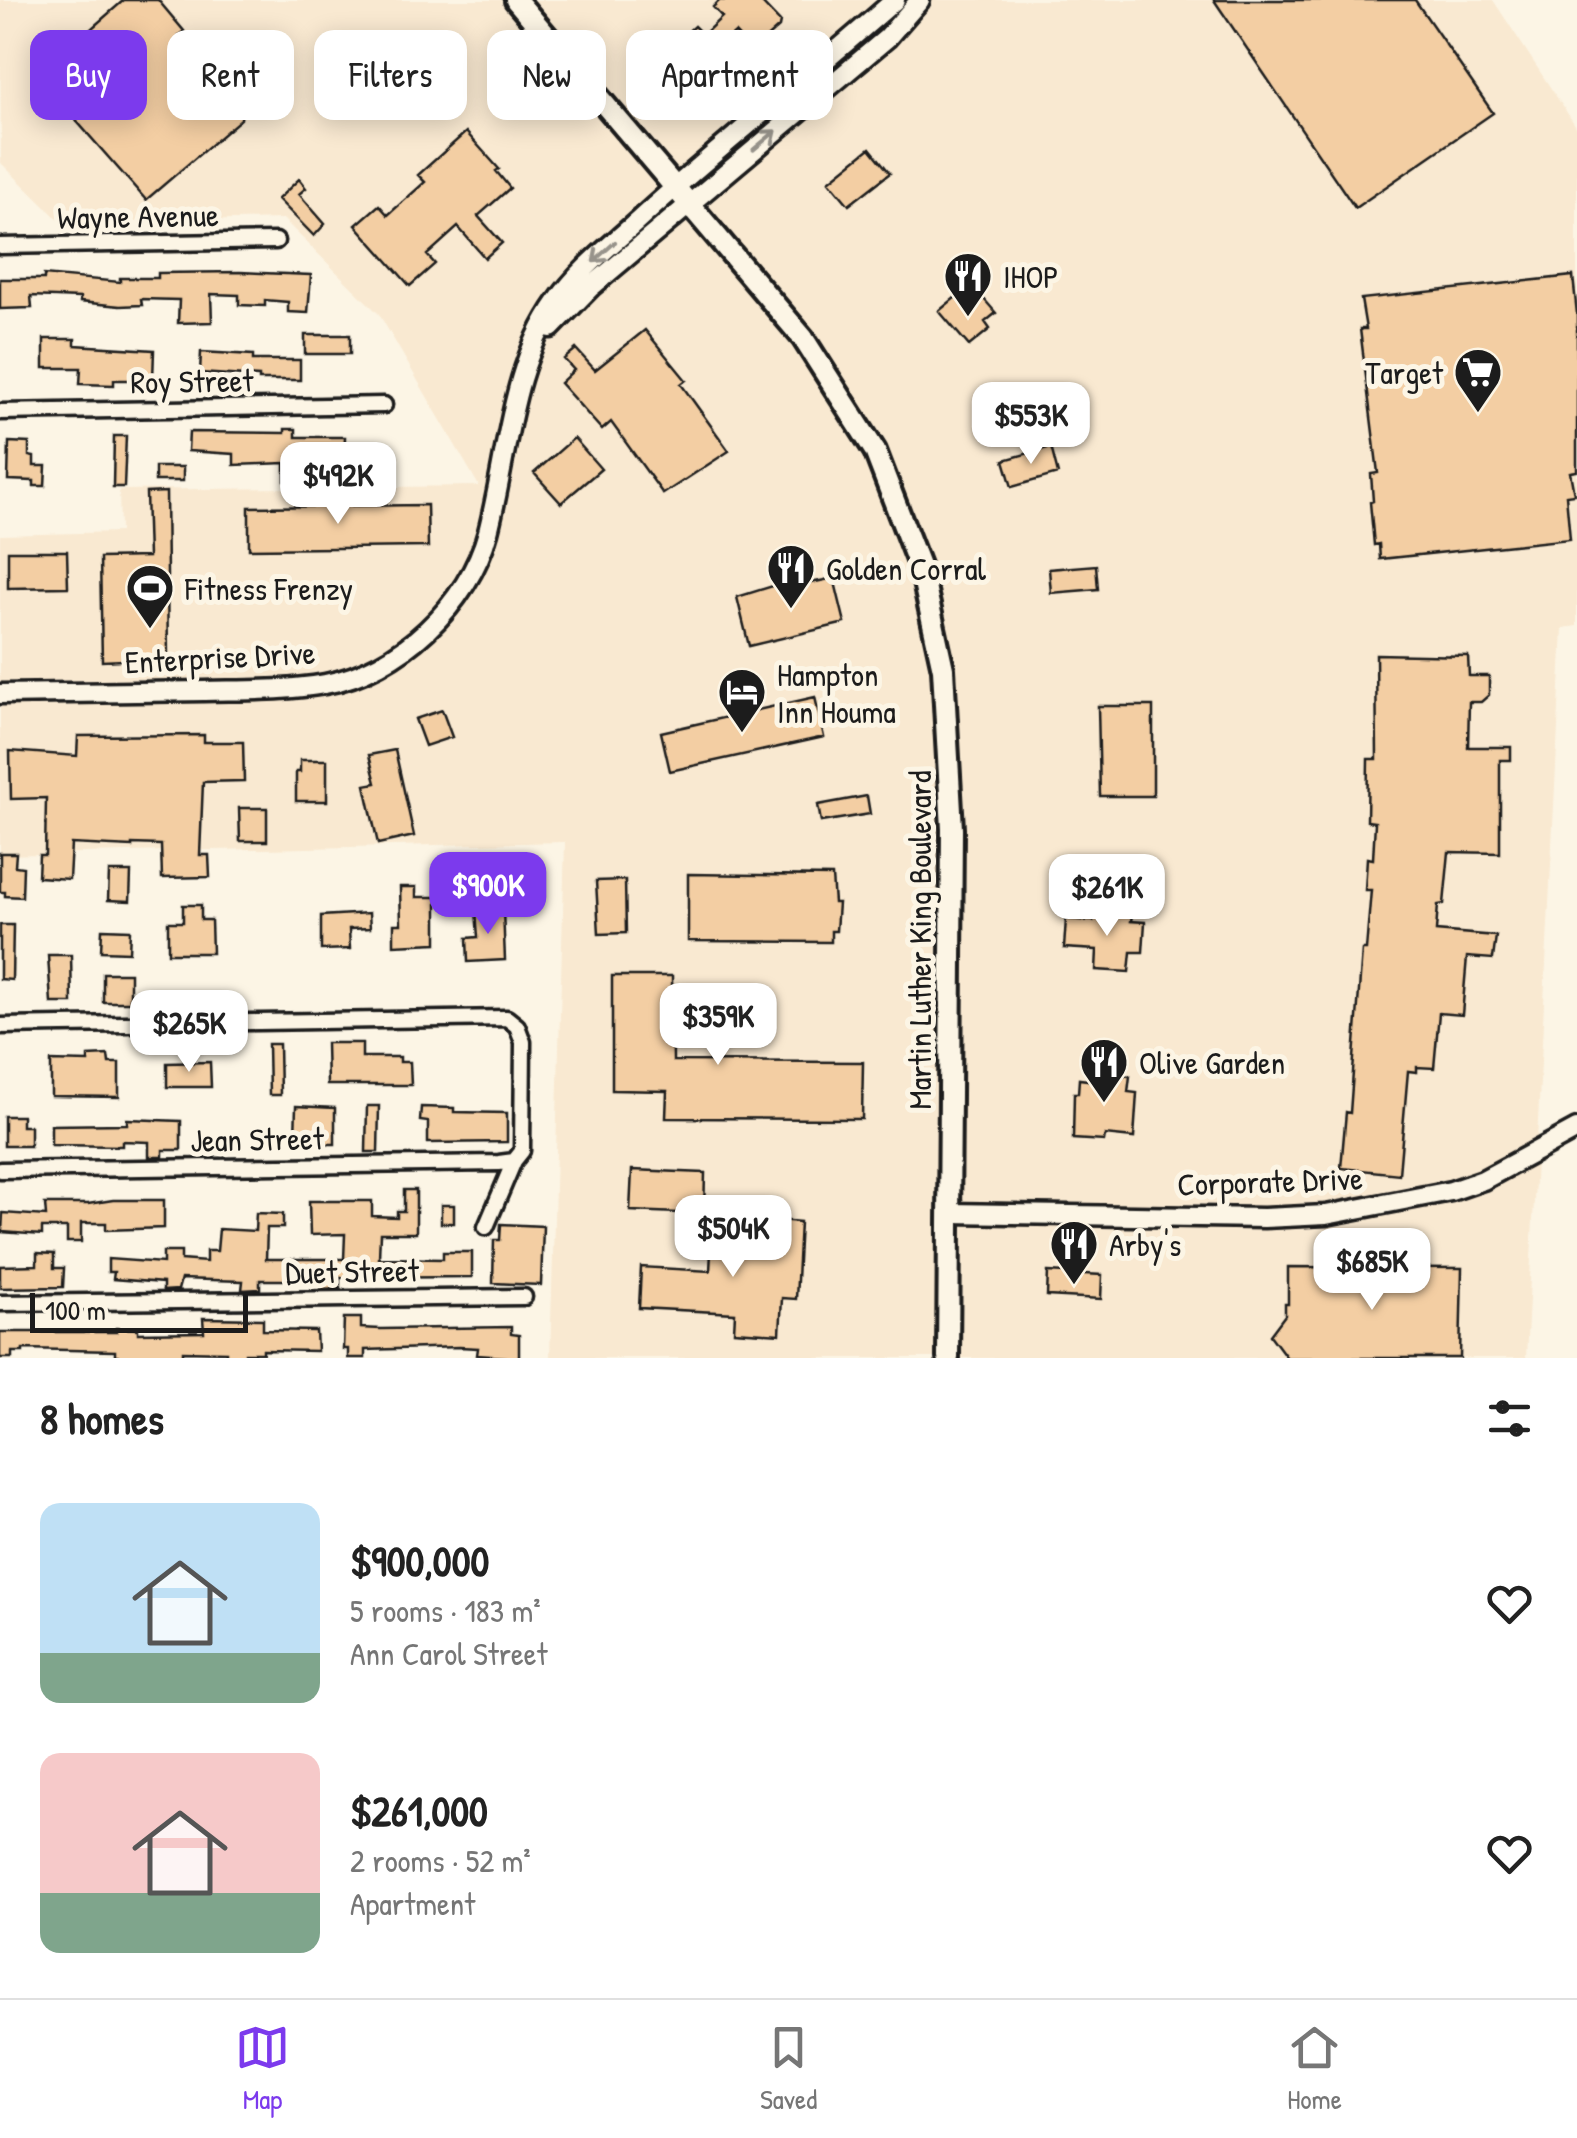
<!DOCTYPE html>
<meta charset="utf-8">
<style>
body{margin:0;font-family:"Patrick Hand",sans-serif;background:#f6f6f6;color:#222;height:100vh;display:flex;flex-direction:column;font-size:38px;white-space:nowrap}
*{box-sizing:border-box;margin:0}
p{font-size:32px;color:#767676}
.icon{flex:none;width:55px;height:55px;fill:none;stroke:currentColor;stroke-width:2;stroke-linecap:round;stroke-linejoin:round}
.map{position:relative;height:1358px;overflow:hidden}
.drawer{display:flex;flex-direction:column;background:#fff;flex:1}
.drawer>*{flex:none}
.banner{position:absolute;left:30px;top:30px;width:1000px;height:90px;display:flex;gap:20px}
.scale{position:absolute;left:30px;bottom:25px;width:218px;box-sizing:border-box;padding-left:10px;border:5px solid #1c1c1c;border-top:0;font-size:28px;line-height:35px;white-space:nowrap;color:#1c1c1c;-webkit-text-stroke:8px #fcf5e5;paint-order:stroke}
.price{position:absolute;translate:-50% -85px;padding:0 22px;border-radius:20px;background:#fff;color:#222;font-size:32px;line-height:65px;filter:drop-shadow(0 2px 5px #0008)}
.price::after{content:'';position:absolute;left:50%;top:60px;width:30px;height:22px;margin-left:-15px;background:inherit;clip-path:polygon(0 0,100% 0,50% 100%)}
.price.on{background:#7c3aed;color:#fff}
ul{padding:0;list-style:none}
li{display:flex;align-items:center;gap:30px;height:250px;padding:0 40px}
li span{display:grid;place-items:center;flex:none;width:280px;height:200px;border-radius:20px;color:#555}
li>.icon{margin-inline-start:auto}
span .icon{width:120px;height:120px;fill:#fffc;stroke-width:1}
li b{font-size:42px}
h2{display:flex;justify-content:space-between;align-items:center;height:120px;padding:0 40px;font-size:42px}
.pill{padding:0 35px;border-radius:20px;background:#fff;box-shadow:0 5px 25px #0003;font-size:35px;line-height:90px}
.pill.on{background:#7c3aed;color:#fff}
.dock{display:flex;justify-content:space-around;align-items:center;height:140px;border-top:2px solid #e0e0e0;background:#fff;font-size:28px;color:#767676}
.dock a{display:grid;justify-items:center;gap:5px}
.dock .on{color:#7c3aed}
.map>svg:first-child{display:block}
.built{fill:#f9e9d1}
.building{fill:#f3cea3;stroke:#1c1c1c;stroke-width:2.5}
.lines{fill:none;stroke-linecap:round;stroke-linejoin:round}
.minor-casing{stroke:#1c1c1c;stroke-width:21}
.tertiary-casing{stroke:#1c1c1c;stroke-width:25}
.secondary-casing{stroke:#1c1c1c;stroke-width:28}
.minor{stroke:#fcf5e5;stroke-width:14}
.tertiary{stroke:#fcf5e5;stroke-width:18}
.secondary{stroke:#fcf5e5;stroke-width:20}
.oneway{stroke:#97938b}
.labels{text-anchor:middle;dominant-baseline:central;stroke-width:10;stroke-linejoin:round;paint-order:stroke}
.street-label{font-size:32px;fill:#1c1c1c;stroke:#fcf5e5}
.poi-label{font-size:32px;fill:#1c1c1c;stroke:#fcf5e5;text-anchor:start}
</style>
<div class="map">
<svg width="1577" height="1358" viewBox="0 0 1577 1358">
<rect width="100%" height="100%" fill="#fcf5e5"/>
<filter id="ink" filterUnits="userSpaceOnUse"><feTurbulence type="fractalNoise" baseFrequency=".01" numOctaves="2"/><feDisplacementMap in="SourceGraphic" scale="20" xChannelSelector="R" yChannelSelector="G"/><feConvolveMatrix kernelMatrix="1 2 1 2 8 2 1 2 1" color-interpolation-filters="sRGB"/></filter>
<g filter="url(#ink)">
<path class="built" d="M0 0H1493L1577 128V626L1563 628 1526 1358H550L565 842 0 855V535L120 532 119 490 479 486 379 314 283 219 63 224 1 163Z"/>
<path class="building" d="M124 0H158L184 31 179 36 242 108 241 119 146 200 37 76Z
M720 0 760 1 780 22 779 27 752 51 735 33 717 49 732 65 708 88 670 48 694 26 703 35 722 17 713 7Z
M1214 0H1415L1493 113 1355 208Z
M466 132 499 169 496 171 510 188 478 216 502 243 485 258 458 227 427 255 435 264 410 286 356 225 379 205 388 215 425 182 418 175Z
M870 148 890 173 849 205 829 181Z
M299 179 306 188 299 194 325 224 314 236 278 199Z
M240 272 311 275 308 313 288 312V302L265 300V306L239 305V295L211 294 212 322 178 323 179 300 141 299 142 305 120 306 80 302V298L31 296 32 308 0 309V279H44V275L120 282V278H158V273Z
M1573 276 1577 314V471L1570 472 1574 494 1566 495 1570 539 1380 559 1379 544 1374 545 1370 502 1373 501 1371 474 1378 473 1360 329H1366L1361 299Z
M977 291 996 313 985 322 990 329 969 346 939 311 962 292 967 299Z
M645 330 686 380 681 384 729 451 663 494 611 422 602 430 560 383 574 370 564 359 576 349 595 370Z
M305 335H350V354H305Z
M44 339H75V345L154 350 153 380H114V385L80 384 81 368H44Z
M201 352 253 355V360H300V380H259V377L200 373Z
M285 429H296V437H345L344 461 296 460V481H285V463L234 465V454L188 451 189 432 285 433Z
M114 436H126L124 487H113Z
M574 438 601 469 561 503 534 473Z
M9 442 29 443V456L34 457V466H46L45 486H34V481L8 480Z
M1051 447 1058 474 1012 487 1004 460Z
M155 467H183V481H155Z
M166 492 168 658 102 661 100 558 148 557 146 493Z
M427 505 428 547 249 549V507Z
M8 551H67L68 587 8 588Z
M1096 565 1098 589 1051 593 1049 569Z
M802 577 806 584 834 578 845 623 749 646 737 597Z
M1376 654 1468 656 1469 676H1489V695L1481 702H1469L1468 747H1511V760H1500V853L1449 852 1444 904 1438 905 1436 931 1496 936 1493 959 1467 957 1462 1015 1439 1013 1434 1068 1417 1067V1072L1408 1071 1399 1174 1341 1168 1346 1112 1350 1113 1362 950H1366L1371 890H1365L1367 858 1373 859 1375 822 1367 821 1368 759H1377Z
M815 697 824 737 670 771 661 732Z
M1098 706H1153V796H1100Z
M442 710 452 737 425 746 415 719Z
M204 735V742H243L244 781 203 782 200 855H209L210 877 162 878 161 845 132 844V847L71 844 69 879 38 877 39 855H45L46 798 11 799 10 751 77 756 78 736Z
M395 750 414 836 378 844 365 785 376 783 369 755Z
M300 760H327V801H296V772H300Z
M867 796 870 814 821 822 818 805Z
M239 808H267V841H240Z
M0 853H16L15 866 23 867 22 897 5 896V892H0Z
M109 872H131L130 901 108 900Z
M688 874 832 876 834 903H838L836 931H831V942L688 941Z
M625 880 626 933 599 934 596 881Z
M400 887H416V897H437V943L394 945V924H401Z
M183 905H201V920H211L212 953H168V922H183Z
M503 909 505 960 468 962 467 938 478 937 476 910Z
M1093 912 1132 915 1131 921 1145 922 1143 952H1131L1129 972 1096 970 1097 950 1064 948 1066 919 1093 921Z
M369 913 370 928 349 929 350 949 321 950V916Z
M0 925H13L12 980 0 979Z
M102 929 130 930 129 952 101 951Z
M48 955H71L72 1003H51Z
M103 973H130V1002H103Z
M612 976H672L673 1061 863 1062 862 1119 666 1118 667 1091 612 1090Z
M326 1043H362V1057H400V1062H410L411 1085H327Z
M268 1044H279L280 1095H269Z
M108 1055 109 1063H119V1097L51 1096V1061L88 1062V1056Z
M210 1062 211 1087H167V1063Z
M1089 1068 1104 1069 1103 1074 1130 1076 1128 1092 1137 1093 1134 1138 1105 1135 1104 1141 1073 1139 1074 1093H1078L1079 1079 1088 1080Z
M296 1106 335 1108V1144H317V1137H295Z
M367 1106H379L378 1152H366Z
M421 1107 454 1108V1112L507 1113V1142L428 1143V1122L420 1121Z
M4 1116H22V1126H30V1146H4Z
M127 1119 181 1121V1150H163V1157H149V1142L122 1141V1146L51 1145V1125L127 1124Z
M632 1170 705 1173 704 1214 630 1211Z
M404 1190H416V1233H380L379 1258 443 1259V1252H472V1277L340 1278V1288L321 1289V1280H260V1289L242 1290 243 1281 181 1279 178 1290 163 1291V1283L113 1279 114 1272H108V1259L163 1263V1252H181V1260L206 1262V1251H217L219 1229 255 1231 256 1213 283 1214V1228H267L266 1259H344L345 1234 310 1235 309 1201H372V1216L397 1217V1211H404Z
M113 1200H164V1228L106 1230V1223H81V1242H67V1228H42V1235L2 1232 3 1213 46 1216 45 1204H88Z
M441 1205H454V1223H441Z
M778 1220 800 1222 796 1299 782 1298 780 1334 734 1331 735 1313 639 1308 641 1267 710 1271 712 1232 777 1236Z
M501 1224 543 1226 541 1285 493 1283 494 1240H500Z
M37 1253 54 1254V1268H64L63 1287 0 1288V1266L37 1265Z
M1288 1267 1462 1268 1460 1358H1287L1270 1335 1285 1315V1304H1288Z
M1048 1272 1102 1275 1101 1299 1047 1296Z
M203 1318 263 1319V1330L316 1331 317 1351 263 1350V1353H245V1358H226V1352L183 1351V1358H147L115 1356V1351L23 1349V1352H12V1358H0V1332H116V1328L138 1329V1333L204 1332Z
M344 1318H361V1328L381 1329 511 1327V1334L519 1335V1358L477 1355 478 1348 459 1347 365 1350V1358H348V1349H343Z"/>
<g class="lines">
<g class="minor-casing">
<path id="minor" d="M0 246 276 241
M0 412 384 405
M0 1026 507 1018 517 1026 523 1042 522 1151 514 1161 486 1227
M0 1170 499 1163 514 1161
M0 1303 524 1297"/>
</g>
<g class="tertiary-casing">
<path id="tertiary" d="M551 328 591 287 887 38 920 0
M0 694C68 693 136 692 204 691 244 690 285 691 325 684 399 671 469 604 488 532 508 455 510 368 557 302 579 269 613 244 642 217 724 142 812 74 895 0
M949 1213 1264 1218 1326 1215 1451 1191 1483 1180 1577 1129"/>
</g>
<g class="secondary-casing">
<path id="secondary" d="M516 0 803 338 875 451 922 573 943 669 952 829 948 1358"/>
</g>
<use href="#minor" class="minor"/>
<use href="#tertiary" class="tertiary"/>
<use href="#secondary" class="secondary"/>
</g>
<defs><path id="oneway-shaft" d="M-6 0H5M1.5-3L5.5 0L1.5 3" fill="none" stroke-width="1.6" stroke-linecap="round" stroke-linejoin="round" transform="scale(2.5)"/></defs>
<g class="oneway">
<use href="#oneway-shaft" transform="translate(765 140) rotate(-40)"/>
<use href="#oneway-shaft" transform="translate(604 252) rotate(138)"/>
</g>
</g>
<defs>
<g id="restaurant-pin" transform="scale(2.5)"><path d="M0 17L-7.5 6A9.5 9.5 0 1 1 7.5 6Z" fill="#1c1c1c" stroke="#fcf5e5"/><path d="M-5-6h1v4h1v-4h1v4h1v-4h1v5L-1.5 .5V6h-2V.5L-5-1ZM5-6V6H3V1.5H1.5Q1.5-4 5-6Z" fill="#fff"/></g>
<g id="supermarket-pin" transform="scale(2.5)"><path d="M0 17L-7.5 6A9.5 9.5 0 1 1 7.5 6Z" fill="#1c1c1c" stroke="#fcf5e5"/><path d="M-6-5.5h2.5l.6 2H6L4.5 2H-2.5L-4.4-4H-6ZM-1.5 3.2a1.3 1.3 0 1 0 .1 0ZM3 3.2a1.3 1.3 0 1 0 .1 0Z" fill="#fff"/></g>
<g id="stadium-pin" transform="scale(2.5)"><path d="M0 17L-7.5 6A9.5 9.5 0 1 1 7.5 6Z" fill="#1c1c1c" stroke="#fcf5e5"/><path d="M0-5a6.5 5 0 1 0 0 10a6.5 5 0 1 0 0-10ZM-3.5-1.8h7v3.6h-7Z" fill="#fff"/></g>
<g id="hotel-pin" transform="scale(2.5)"><path d="M0 17L-7.5 6A9.5 9.5 0 1 1 7.5 6Z" fill="#1c1c1c" stroke="#fcf5e5"/><path d="M-6-4.5h1.5V1H6V5H4.5V3h-9V5H-6ZM-4 0a1.8 1.8 0 1 1 3.6 0ZM.5 0V-2.5h3Q6-2.5 6 0Z" fill="#fff"/></g>
</defs>
<g fill-rule="evenodd">
<use href="#restaurant-pin" x="968" y="276"/>
<use href="#supermarket-pin" x="1478" y="372"/>
<use href="#restaurant-pin" x="791" y="568"/>
<use href="#stadium-pin" x="150" y="588"/>
<use href="#hotel-pin" x="742" y="692"/>
<use href="#restaurant-pin" x="1104" y="1062"/>
<use href="#restaurant-pin" x="1074" y="1244"/>
</g>
<g class="labels">
<g class="street-label">
<text transform="translate(138 216) rotate(-1)">Wayne Avenue</text>
<text transform="translate(192 381) rotate(-1)">Roy Street</text>
<text transform="translate(220 657) rotate(-3)">Enterprise Drive</text>
<text transform="translate(919 940) rotate(-90)">Martin Luther King Boulevard</text>
<text transform="translate(257 1139) rotate(-1)">Jean Street</text>
<text transform="translate(1270 1181) rotate(-2)">Corporate Drive</text>
<text transform="translate(352 1271) rotate(-1)">Duet Street</text>
</g>
<g class="poi-label">
<text x="1003" y="276">IHOP</text>
<text x="1443" y="372" text-anchor="end">Target</text>
<text x="826" y="568">Golden Corral</text>
<text x="185" y="588">Fitness Frenzy</text>
<text x="777" y="674">Hampton<tspan x="777" dy="37">Inn Houma</tspan></text>
<text x="1139" y="1062">Olive Garden</text>
<text x="1109" y="1244">Arby's</text>
</g>
</g>
</svg>
<div class="scale">100 m</div>
<b class="price" style="left:1031px;top:467px">$553K</b>
<b class="price" style="left:338px;top:527px">$492K</b>
<b class="price on" style="left:488px;top:937px">$900K</b>
<b class="price" style="left:1107px;top:939px">$261K</b>
<b class="price" style="left:718px;top:1068px">$359K</b>
<b class="price" style="left:189px;top:1075px">$265K</b>
<b class="price" style="left:733px;top:1280px">$504K</b>
<b class="price" style="left:1372px;top:1313px">$685K</b>
<div class="banner">
<a class="pill on">Buy</a>
<a class="pill">Rent</a>
<a class="pill">Filters</a>
<a class="pill">New</a>
<a class="pill">Apartment</a>
</div>
</div>
<section class="drawer">
<h2>8 homes<svg class="icon" aria-label="filters" viewBox="0 0 24 24"><path d="M4 7h16M4 17h16"/><circle cx="9" cy="7" r="2"/><circle cx="15" cy="17" r="2"/></svg></h2>
<ul>
<li><span style="background:linear-gradient(#bfe0f5 75%,#7fa58c 0)"><svg class="icon" aria-label="home" viewBox="0 0 24 24"><path d="M3 11l9-7 9 7M6 9v11h12V9"/></svg></span><div><b>$900,000</b><p>5 rooms · 183 m²</p><p>Ann Carol Street</p></div><svg class="icon" aria-label="heart" viewBox="0 0 24 24"><path d="M12 20l-8-8c-3-5 5-10 8-4 3-6 11-1 8 4z"/></svg></li>
<li><span style="background:linear-gradient(#f6c9c9 70%,#7fa58c 0)"><svg class="icon" aria-label="home" viewBox="0 0 24 24"><path d="M3 11l9-7 9 7M6 9v11h12V9"/></svg></span><div><b>$261,000</b><p>2 rooms · 52 m²</p><p>Apartment</p></div><svg class="icon" aria-label="heart" viewBox="0 0 24 24"><path d="M12 20l-8-8c-3-5 5-10 8-4 3-6 11-1 8 4z"/></svg></li>
</ul>
</section>
<nav class="dock">
<a class="on"><svg class="icon" aria-label="map" viewBox="0 0 24 24"><path d="M3 6l6-2 6 2 6-2v14l-6 2-6-2-6 2zM9 4v14M15 6v14"/></svg>Map</a>
<a><svg class="icon" aria-label="saved" viewBox="0 0 24 24"><path d="M7 4h10v16l-5-4-5 4z"/></svg>Saved</a>
<a><svg class="icon" aria-label="home" viewBox="0 0 24 24"><path d="M3 11l9-7 9 7M6 9v11h12V9"/></svg>Home</a>
</nav>
